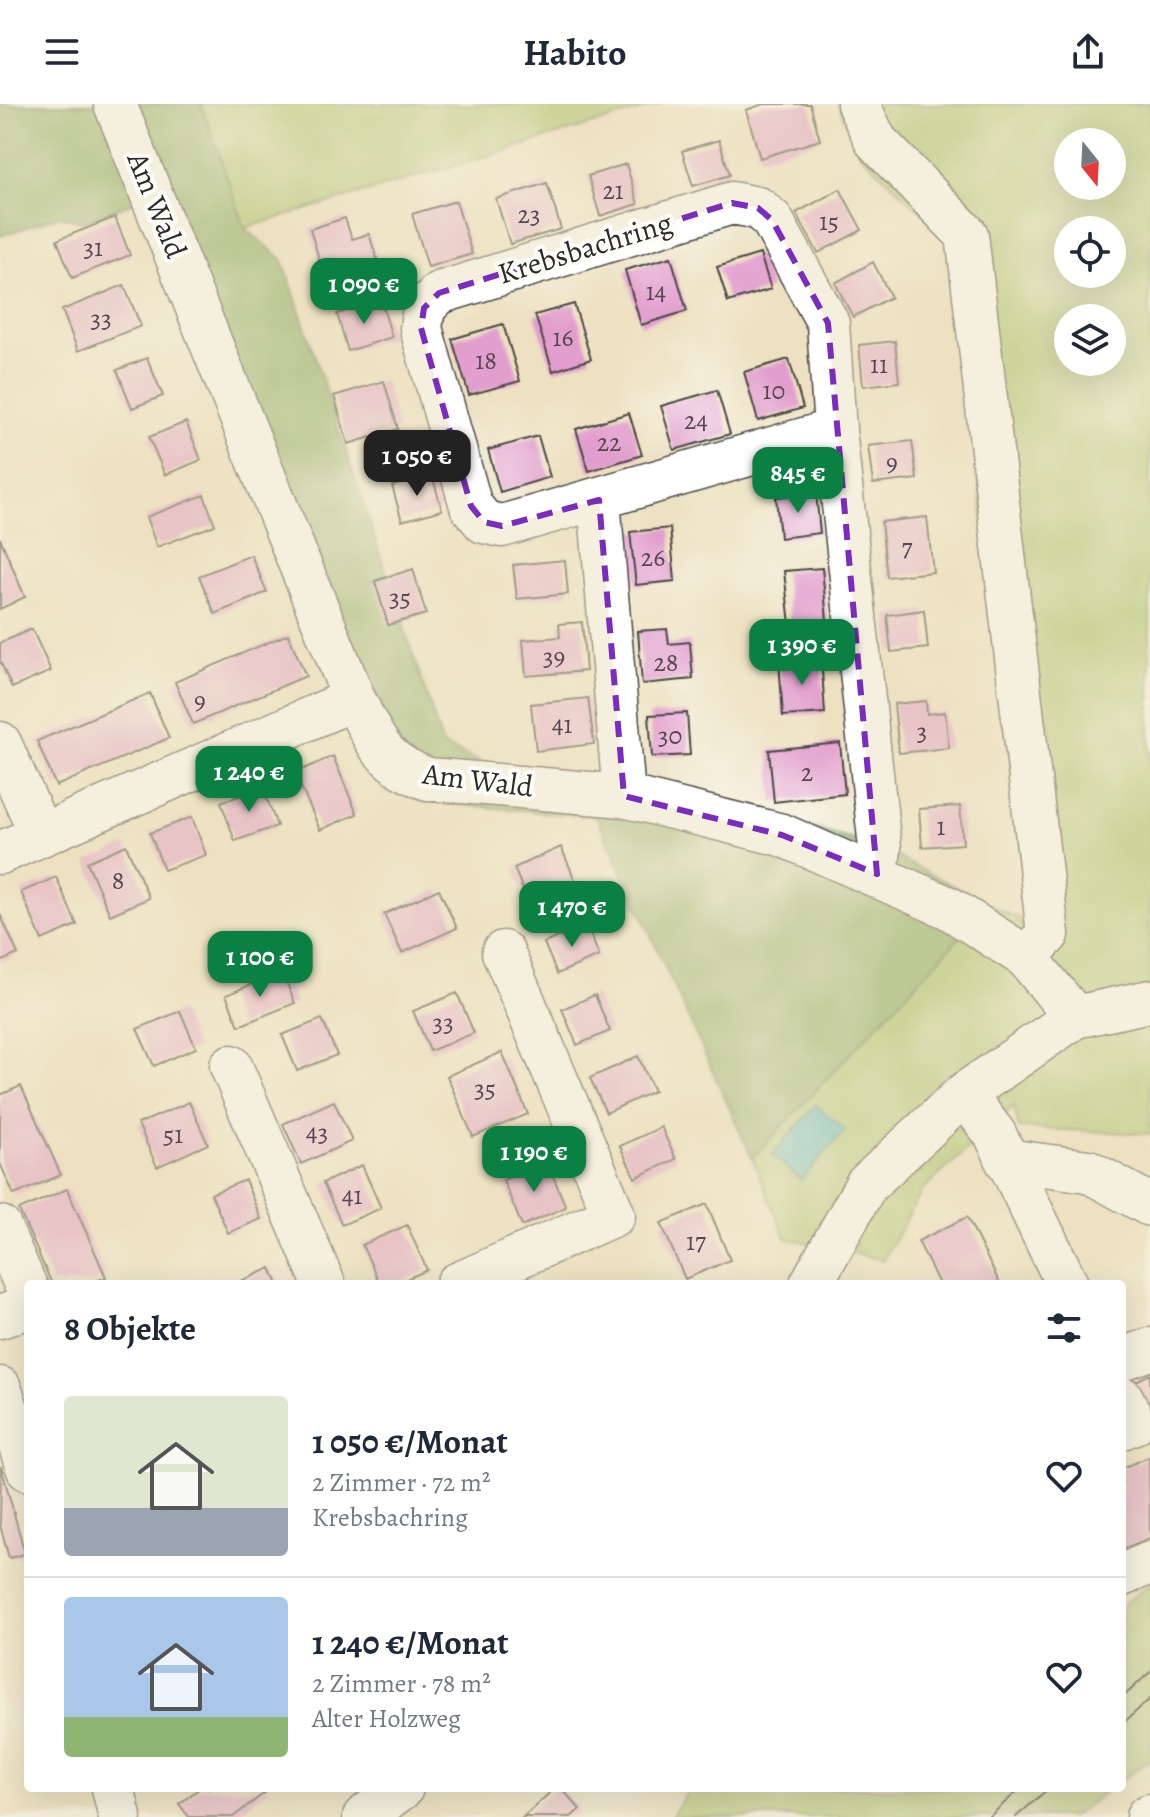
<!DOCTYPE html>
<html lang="de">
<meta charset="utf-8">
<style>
body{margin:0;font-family:Alegreya,serif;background:#f6f6f7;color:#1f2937;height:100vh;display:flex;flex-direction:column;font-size:30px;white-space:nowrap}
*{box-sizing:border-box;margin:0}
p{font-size:26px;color:#747a83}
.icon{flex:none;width:44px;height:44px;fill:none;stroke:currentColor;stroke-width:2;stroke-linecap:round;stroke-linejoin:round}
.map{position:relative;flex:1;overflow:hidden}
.details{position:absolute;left:24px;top:1176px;width:1102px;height:512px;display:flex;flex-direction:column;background:#fff;border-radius:8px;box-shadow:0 8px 32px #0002}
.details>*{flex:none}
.needle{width:52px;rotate:162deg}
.controls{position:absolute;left:1054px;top:24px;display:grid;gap:16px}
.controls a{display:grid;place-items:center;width:72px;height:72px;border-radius:50%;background:#fff;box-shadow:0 8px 32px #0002;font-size:40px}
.price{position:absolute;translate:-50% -68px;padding:0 18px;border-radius:16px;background:#0b8043;color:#fff;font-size:26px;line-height:52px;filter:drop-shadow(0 2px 4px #0008)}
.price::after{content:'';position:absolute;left:50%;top:48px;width:24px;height:18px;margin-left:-12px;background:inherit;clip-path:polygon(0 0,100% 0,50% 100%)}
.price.selected{background:#222;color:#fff}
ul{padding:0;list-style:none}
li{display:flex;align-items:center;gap:24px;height:200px;padding:0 40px}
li+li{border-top:2px solid #e0e1e3}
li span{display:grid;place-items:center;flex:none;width:224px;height:160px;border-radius:8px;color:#555}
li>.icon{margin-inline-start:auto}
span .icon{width:96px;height:96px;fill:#fffc;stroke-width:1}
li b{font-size:34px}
h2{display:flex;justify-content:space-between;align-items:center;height:96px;padding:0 40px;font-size:34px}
header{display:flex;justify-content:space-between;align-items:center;height:104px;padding:0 40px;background:#fff;font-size:36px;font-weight:700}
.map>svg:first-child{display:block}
.green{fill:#a7c46c;stroke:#69784c;stroke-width:2;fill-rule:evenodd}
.forest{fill:#85aa60;stroke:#586a46;stroke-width:2}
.water{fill:#49b6c3;stroke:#3a7077;stroke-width:2}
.building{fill:#e29fce}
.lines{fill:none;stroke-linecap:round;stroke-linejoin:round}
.minor-casing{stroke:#484642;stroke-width:45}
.highway-casing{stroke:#484642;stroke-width:47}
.minor{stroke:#fff;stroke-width:42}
.highway{stroke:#fff;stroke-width:44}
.tram{stroke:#2b2b2b;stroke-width:2}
.marked{fill:none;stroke:#7b2cbf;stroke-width:6;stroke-dasharray:16 10;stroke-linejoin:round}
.labels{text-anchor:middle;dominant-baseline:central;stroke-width:8;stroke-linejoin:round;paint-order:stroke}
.number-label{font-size:26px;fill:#594854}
.street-label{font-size:30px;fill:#2b2b2b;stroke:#fdfcf7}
</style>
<header><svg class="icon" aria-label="menu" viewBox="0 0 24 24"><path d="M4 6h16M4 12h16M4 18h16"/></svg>Habito<svg class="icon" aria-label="share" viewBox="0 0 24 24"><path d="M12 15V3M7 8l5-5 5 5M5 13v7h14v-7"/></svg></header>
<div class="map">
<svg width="1150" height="1713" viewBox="0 0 1150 1713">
<rect width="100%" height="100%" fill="#fdfcf7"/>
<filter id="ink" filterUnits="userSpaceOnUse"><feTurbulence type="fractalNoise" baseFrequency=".0125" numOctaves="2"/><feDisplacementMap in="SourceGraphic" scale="16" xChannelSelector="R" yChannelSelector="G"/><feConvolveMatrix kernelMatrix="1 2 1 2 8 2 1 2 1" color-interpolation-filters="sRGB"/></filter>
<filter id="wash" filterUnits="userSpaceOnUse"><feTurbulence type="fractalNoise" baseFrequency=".006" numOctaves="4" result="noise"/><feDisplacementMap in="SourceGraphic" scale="32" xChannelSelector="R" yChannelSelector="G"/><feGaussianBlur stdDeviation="1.8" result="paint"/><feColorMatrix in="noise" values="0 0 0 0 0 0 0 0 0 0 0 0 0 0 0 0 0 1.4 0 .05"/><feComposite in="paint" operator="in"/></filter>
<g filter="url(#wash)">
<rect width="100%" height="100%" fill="#ede1c1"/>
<path class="green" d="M201 0H661L245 124Z
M838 0H1150V1030L1019 1024 1014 1002 923 1086 883 1156 786 1134 752 1054 990 801 1031 820 951 136 860 50ZM1068 38H1112V82H1068ZM1068 126H1112V170H1068ZM1068 214H1112V258H1068Z
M1150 1480V1655L1122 1676V1501Z
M690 1684H1110L1071 1713H671Z"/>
<path class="forest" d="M0 0H201L245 124 283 156 443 641 482 659 623 674 765 710 880 744 990 801 752 1054 597 713 420 697 376 675 356 641 142 95 84 118 59 112 0 132Z"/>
<path class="water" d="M816 1001 845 1026 801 1076 772 1051Z"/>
<g id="blocks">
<path class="building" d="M764 0H810L820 36 760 54 746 6Z
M719 36 730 71 693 82 682 47Z
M626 60 638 100 600 112 588 72Z
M547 79 561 125 510 140 496 95Z
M840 85 862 126 818 149 796 109Z
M456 97 472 150 428 163 412 110Z
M115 113 130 151 72 174 57 136Z
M345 114 352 135 369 130 378 158 325 175 310 125Z
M760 150 771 185 728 198 717 163Z
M671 153 687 207 641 221 625 166Z
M873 158 891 193 853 213 835 179Z
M124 181 141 222 78 247 62 206Z
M381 197 392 233 348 247 337 210Z
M574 200 591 255 553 267 535 211Z
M503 220 520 277 469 291 452 235Z
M895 237 899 278 863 282 859 241Z
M147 254 163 292 132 304 117 266Z
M789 255 803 304 758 317 744 268Z
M384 277 398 325 348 340 334 292Z
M717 286 730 330 674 346 661 302Z
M629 309 642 351 589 367 576 325Z
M186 318 201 356 165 371 149 333Z
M538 332 550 373 500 388 488 346Z
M912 337 917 375 873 380 868 342Z
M432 371 442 406 402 417 392 382Z
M816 389 820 429 780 434 776 393Z
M204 391 215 421 157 443 146 413Z
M927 413 933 468 887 473 881 418Z
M670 424 675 477 636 481 630 428Z
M0 434 25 493 0 505Z
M251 451 267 488 215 510 199 472Z
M565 456 568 490 517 495 513 461Z
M822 464 828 527 791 529 784 467Z
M413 465 426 510 388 521 375 477Z
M924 506 928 544 891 548 887 511Z
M582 518 586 567 526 572 523 536 560 533 559 520Z
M32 525 51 567 12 584 0 557V539Z
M667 525 669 540 690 538 693 575 642 580 638 527Z
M288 530 306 572 193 620 175 578Z
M821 553 825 609 783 612 779 557Z
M150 589 169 634 56 682 37 637Z
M588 594 594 640 536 647 531 600Z
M926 597 927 610 945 608 949 644 899 649 894 600Z
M687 609 690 651 652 653 649 611Z
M840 639 845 690 774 698 769 646Z
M333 652 357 710 320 726 295 669Z
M263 684 277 722 235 737 221 698Z
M960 702 963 740 922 743 919 705Z
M192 713 206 751 164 766 150 729Z
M126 741 149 794 110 811 87 758Z
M561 743 576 778 528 798 514 764Z
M56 773 77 821 42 836 21 788Z
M439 785 457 824 402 849 384 810Z
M0 810 18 850 0 858Z
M587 821 599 852 557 870 544 839Z
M282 868 295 899 239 922 226 891Z
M457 889 474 929 430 947 413 907Z
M595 891 610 927 577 941 562 905Z
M180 907 196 944 154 962 137 925Z
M322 915 337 951 297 967 282 931Z
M502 948 528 1010 473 1033 447 972Z
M638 952 654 987 606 1009 590 974Z
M21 982 61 1071 14 1091 0 1059V991Z
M334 997 352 1037 301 1060 283 1020Z
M189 998 208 1040 157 1063 138 1020Z
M661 1023 676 1055 635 1074 620 1042Z
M547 1058 566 1103 522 1122 503 1076Z
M362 1061 381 1104 342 1121 323 1079Z
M245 1076 261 1115 228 1129 211 1090Z
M67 1085 106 1173 89 1180H52L19 1106Z
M707 1100 730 1156 685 1175 661 1119Z
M967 1113 1000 1180H939L918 1137Z
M407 1121 427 1166 395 1180H380L362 1141Z
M271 1164 278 1180H234Z
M1150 1270V1311L1134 1278Z
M1149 1353 1150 1434 1122 1445V1364Z
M1 1362 25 1450 9 1454 0 1421Z
M200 1684H271L233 1713H189L179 1700Z
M555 1684H561L580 1705 571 1713H523Z"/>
</g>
</g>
<g filter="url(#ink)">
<use href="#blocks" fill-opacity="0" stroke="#484642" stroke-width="2"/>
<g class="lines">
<g class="minor-casing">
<path id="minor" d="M115 0 354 595C376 637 380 658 428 675L624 692 782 731 949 804 1026 853 1075 913
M858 0 876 37 967 131 1048 830 1026 853
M835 326 502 422 484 418 471 402 421 224 424 204 439 189 732 99 758 104 772 116 828 219 835 326 880 744 877 770
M599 396 624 692
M0 639 41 731
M0 749 354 595
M231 962 324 1180
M964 990 995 1030 1067 1180
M1006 1056 1088 1067 1150 1101
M0 1123 28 1187
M457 1180 614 1111 503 848
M811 1180 866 1081 964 990 1075 913 1150 897
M0 1213 28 1203
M1122 1255 1150 1245
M0 1284 28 1366
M1122 1294 1134 1319 1122 1324
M1122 1471 1150 1459
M113 1684 120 1713
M364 1713 402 1684"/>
</g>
<g class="highway-casing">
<path id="highway" d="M1148 1713 1150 1712"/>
</g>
<use href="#minor" class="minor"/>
<use href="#highway" class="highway"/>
<path class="tram" d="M1122 1594 1150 1568
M1122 1620 1150 1595
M989 1713 1021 1684
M1016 1713 1049 1684"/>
</g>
</g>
<path d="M0 0H1150V1713H0ZM732 99 758 104 772 116 828 219 877 770 782 731 624 692 599 396 502 422 484 418 471 402 421 224 424 204 439 189Z" fill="#ede1c1" fill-opacity=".55" fill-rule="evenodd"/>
<path class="marked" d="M732 99 758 104 772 116 828 219 877 770 782 731 624 692 599 396 502 422 484 418 471 402 421 224 424 204 439 189Z"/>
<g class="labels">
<g class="number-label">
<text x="613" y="86">21</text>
<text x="529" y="110">23</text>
<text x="829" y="117">15</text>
<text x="93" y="143">31</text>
<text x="656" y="187">14</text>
<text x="101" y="214">33</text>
<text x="563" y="233">16</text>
<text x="486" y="256">18</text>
<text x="879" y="260">11</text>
<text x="774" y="286">10</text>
<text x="696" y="316">24</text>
<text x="609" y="338">22</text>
<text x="892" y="358">9</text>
<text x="907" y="443">7</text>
<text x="653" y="453">26</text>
<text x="400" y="493">35</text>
<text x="554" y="552">39</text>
<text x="666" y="558">28</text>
<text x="200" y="596">9</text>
<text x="562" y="620">41</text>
<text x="922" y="627">3</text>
<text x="670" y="631">30</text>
<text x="807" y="668">2</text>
<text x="941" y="722">1</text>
<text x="118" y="776">8</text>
<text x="443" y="918">33</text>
<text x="485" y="984">35</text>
<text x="317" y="1028">43</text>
<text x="173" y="1030">51</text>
<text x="352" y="1091">41</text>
<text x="696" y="1137">17</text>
</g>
<g class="street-label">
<text transform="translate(157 101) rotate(68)">Am Wald</text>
<text transform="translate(585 144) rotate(-17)">Krebsbachring</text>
<text transform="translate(478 676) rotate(7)">Am Wald</text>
</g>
</g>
</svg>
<div class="controls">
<a><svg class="needle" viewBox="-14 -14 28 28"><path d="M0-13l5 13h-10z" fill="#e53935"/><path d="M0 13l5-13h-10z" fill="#747a83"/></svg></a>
<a><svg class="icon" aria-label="locate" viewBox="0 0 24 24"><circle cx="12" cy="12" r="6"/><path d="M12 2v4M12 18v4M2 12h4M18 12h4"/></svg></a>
<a><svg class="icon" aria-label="layers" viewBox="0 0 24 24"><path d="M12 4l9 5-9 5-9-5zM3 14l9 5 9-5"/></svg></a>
</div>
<b class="price" style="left:364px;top:222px">1 090 €</b>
<b class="price selected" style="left:417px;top:394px">1 050 €</b>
<b class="price" style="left:798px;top:411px">845 €</b>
<b class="price" style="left:802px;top:583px">1 390 €</b>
<b class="price" style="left:249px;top:710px">1 240 €</b>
<b class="price" style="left:572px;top:845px">1 470 €</b>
<b class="price" style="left:260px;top:895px">1 100 €</b>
<b class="price" style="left:534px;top:1090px">1 190 €</b>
<section class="details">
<h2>8 Objekte<svg class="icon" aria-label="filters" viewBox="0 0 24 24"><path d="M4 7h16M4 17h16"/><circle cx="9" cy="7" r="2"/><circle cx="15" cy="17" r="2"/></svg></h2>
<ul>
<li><span style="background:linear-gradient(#dfe7d0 70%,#9aa5b1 0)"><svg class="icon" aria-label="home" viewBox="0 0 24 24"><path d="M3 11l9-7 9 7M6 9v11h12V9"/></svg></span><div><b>1 050 €/Monat</b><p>2 Zimmer · 72 m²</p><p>Krebsbachring</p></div><svg class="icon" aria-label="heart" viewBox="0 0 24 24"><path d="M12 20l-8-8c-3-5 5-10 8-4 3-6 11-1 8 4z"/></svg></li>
<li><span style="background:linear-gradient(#a9c7e8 75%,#8fb573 0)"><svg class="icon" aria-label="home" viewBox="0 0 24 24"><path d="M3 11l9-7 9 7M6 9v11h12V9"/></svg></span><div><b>1 240 €/Monat</b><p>2 Zimmer · 78 m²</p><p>Alter Holzweg</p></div><svg class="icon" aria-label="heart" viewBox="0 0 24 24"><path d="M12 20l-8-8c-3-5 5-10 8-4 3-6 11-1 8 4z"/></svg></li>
</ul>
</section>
</div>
